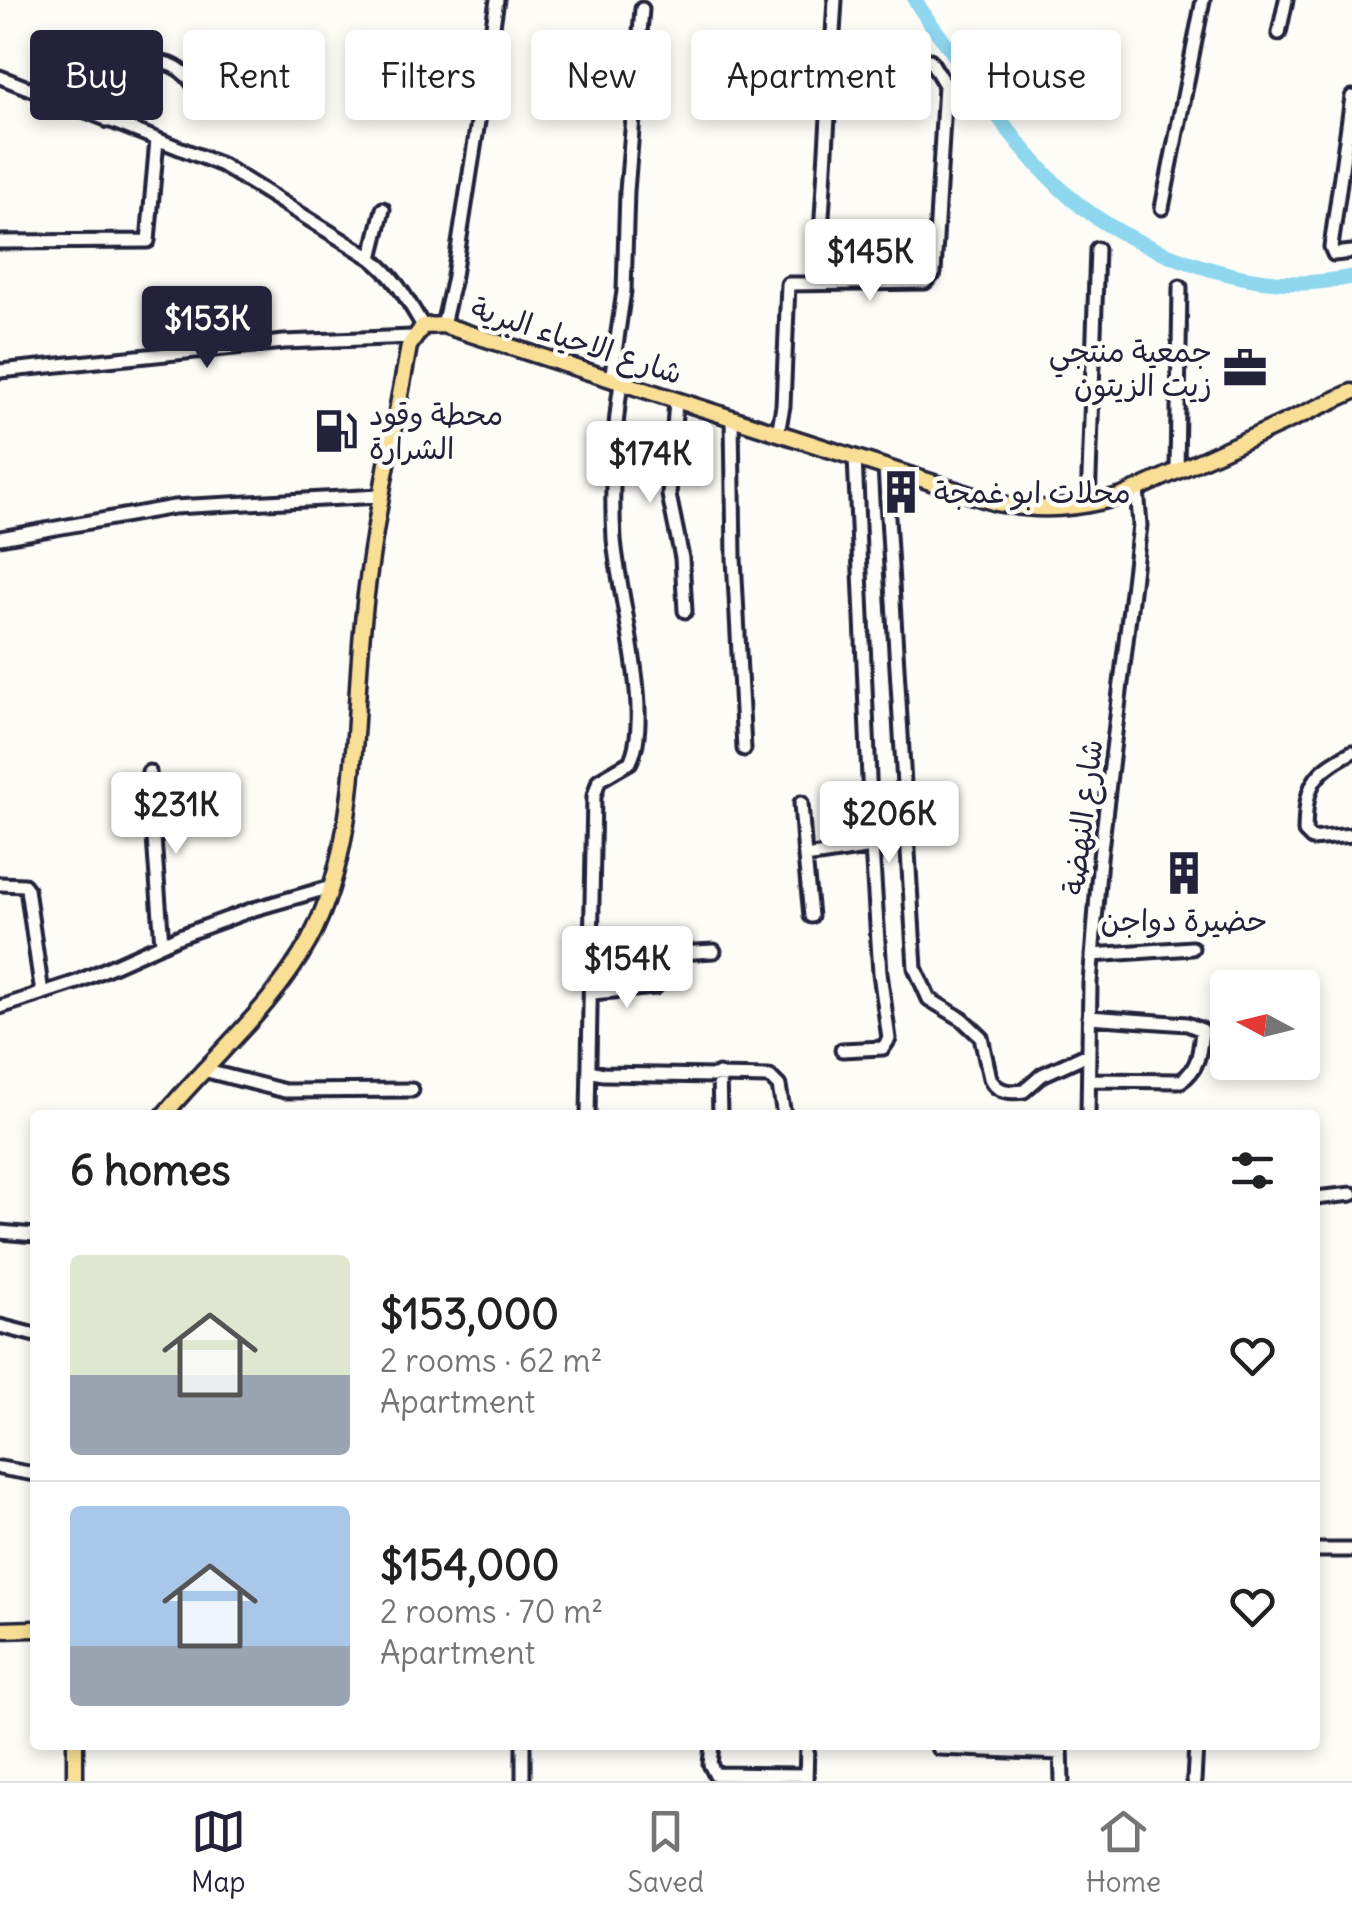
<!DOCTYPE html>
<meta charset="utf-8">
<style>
body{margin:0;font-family:Delius,"Playpen Sans Arabic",sans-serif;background:#f2f2f2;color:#202124;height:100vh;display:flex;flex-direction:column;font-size:38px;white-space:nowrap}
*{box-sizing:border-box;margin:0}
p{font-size:32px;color:#757577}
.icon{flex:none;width:55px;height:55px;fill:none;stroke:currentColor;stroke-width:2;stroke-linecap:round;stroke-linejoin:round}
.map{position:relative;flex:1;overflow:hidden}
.panel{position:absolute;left:30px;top:1110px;width:1290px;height:640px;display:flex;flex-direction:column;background:#fff;border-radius:10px;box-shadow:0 5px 15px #0003}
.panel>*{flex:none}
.top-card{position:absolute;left:30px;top:30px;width:1292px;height:90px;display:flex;gap:20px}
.needle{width:65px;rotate:277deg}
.controls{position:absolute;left:1210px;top:970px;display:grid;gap:20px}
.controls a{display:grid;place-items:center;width:110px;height:110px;border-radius:10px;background:#fff;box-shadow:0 5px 15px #0003;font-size:50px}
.price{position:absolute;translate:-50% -85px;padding:0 22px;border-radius:10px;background:#fff;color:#222;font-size:32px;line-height:65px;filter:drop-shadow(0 2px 5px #0008)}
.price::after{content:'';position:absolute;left:50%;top:60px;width:30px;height:22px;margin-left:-15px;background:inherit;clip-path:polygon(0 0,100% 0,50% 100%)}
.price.on{background:#22223b;color:#fff}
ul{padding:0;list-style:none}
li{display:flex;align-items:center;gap:30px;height:250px;padding:0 40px}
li+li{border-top:2px solid #e0e0e0}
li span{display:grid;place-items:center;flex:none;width:280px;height:200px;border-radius:10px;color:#555}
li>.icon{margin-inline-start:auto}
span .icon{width:120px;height:120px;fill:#fffc;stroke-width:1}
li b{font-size:42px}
h2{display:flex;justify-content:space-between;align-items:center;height:120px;padding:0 40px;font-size:42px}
.tag{padding:0 35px;border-radius:10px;background:#fff;box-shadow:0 5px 15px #0003;font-size:35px;line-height:90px}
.tag.on{background:#22223b;color:#fff}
.menu{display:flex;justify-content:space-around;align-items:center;height:140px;border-top:2px solid #e0e0e0;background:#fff;font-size:28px;color:#757577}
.menu a{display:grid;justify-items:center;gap:5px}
.menu .on{color:#22223b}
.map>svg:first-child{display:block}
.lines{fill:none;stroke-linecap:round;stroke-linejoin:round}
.river{stroke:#8ed7ef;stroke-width:15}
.minor-casing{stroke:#22223b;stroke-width:19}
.major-casing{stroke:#22223b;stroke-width:21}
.minor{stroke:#fdfcf7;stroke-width:11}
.major{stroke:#f9df96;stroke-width:14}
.labels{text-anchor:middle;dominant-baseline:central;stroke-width:9;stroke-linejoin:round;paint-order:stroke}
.street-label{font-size:30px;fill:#22223b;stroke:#fdfcf7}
.poi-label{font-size:30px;fill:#22223b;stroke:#fdfcf7;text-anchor:start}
</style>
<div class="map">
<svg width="1352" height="1781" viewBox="0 0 1352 1781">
<rect width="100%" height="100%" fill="#fdfcf7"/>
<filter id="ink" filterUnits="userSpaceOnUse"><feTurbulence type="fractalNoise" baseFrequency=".01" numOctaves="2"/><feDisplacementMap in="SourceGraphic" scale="20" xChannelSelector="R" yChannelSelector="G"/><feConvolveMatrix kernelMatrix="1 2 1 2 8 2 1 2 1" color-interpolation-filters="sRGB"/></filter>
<g filter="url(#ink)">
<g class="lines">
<path class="river" d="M915 0C926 20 942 37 955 56 987 102 1019 149 1060 188 1115 242 1222 283 1299 283 1316 283 1335 280 1352 277"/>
<g class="minor-casing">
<path id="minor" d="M1279 33 1286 0
M0 77 222 165 371 258C396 278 407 299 423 326
M1352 97 1331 247 1334 254 1352 252
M108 121 123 71 134 61C167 60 183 64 199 93
M1162 208 1203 0
M0 242 148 241 157 140
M371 258 383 209
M818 284 835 0
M443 325 453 282 497 0
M0 371 284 342 412 337
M611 380 624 291 627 191 642 9
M676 401 669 495 682 558 685 611
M732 419 734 558 744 749
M778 433 783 406 788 284 925 282 934 273 945 85 930 60
M885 467 915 968 929 999 962 1019 981 1037 990 1078C996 1092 1010 1093 1024 1091L1042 1075 1088 1054
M1177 470 1180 287
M1088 505 1097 249
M0 538 174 507 380 496
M1352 752C1311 774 1306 785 1305 832L1312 839 1352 835
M149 772 162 944
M801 803 805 857 872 847
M805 857 811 916
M0 884 24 885 27 889 42 993
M1092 955 1192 948
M592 993 655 987 659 980 660 954 714 951
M0 1007 77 982 180 936 254 909 331 887
M1089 1017 1187 1024 1202 1030C1200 1051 1199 1069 1181 1081L1089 1080
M842 1050 883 1048 889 1039 880 973 872 847 855 457
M203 1070 285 1091 412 1090
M589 1071 603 1074 770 1077 779 1086 784 1115
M719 1074 720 1115
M588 1115 594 796 599 780 630 762C654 716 618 594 614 539 611 492 614 429 621 383
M1088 1115 1090 983 1100 858 1140 525 1137 489
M1315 1198 1352 1194
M0 1232 35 1235
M0 1326 35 1335
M0 1468 35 1474
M1315 1550H1352
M712 1745 710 1764 715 1774 805 1775
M1061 1745 1062 1781
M939 1748 1061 1753
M523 1781V1745
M806 1781 807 1745
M1194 1781 1196 1745"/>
</g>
<g class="major-casing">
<path id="major" d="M164 1115C211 1058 273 1007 309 941 360 845 352 726 363 622 372 529 393 437 409 346L423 326 443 325 996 503C1041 512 1078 509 1122 496L1352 392
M0 1630 35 1629
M75 1745V1781"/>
</g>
<use href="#minor" class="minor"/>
<use href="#major" class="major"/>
</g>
</g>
<defs>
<g id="office-bare" transform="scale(3.45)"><path d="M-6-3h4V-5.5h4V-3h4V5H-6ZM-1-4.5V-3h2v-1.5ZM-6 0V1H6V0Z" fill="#22223b" stroke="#fdfcf7" stroke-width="2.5" paint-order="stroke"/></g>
<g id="fuel-bare" transform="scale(3.45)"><path d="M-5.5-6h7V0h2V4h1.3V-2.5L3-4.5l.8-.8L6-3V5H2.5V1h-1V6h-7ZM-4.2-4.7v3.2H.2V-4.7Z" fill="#22223b" stroke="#fdfcf7" stroke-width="2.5" paint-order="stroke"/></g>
<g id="building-bare" transform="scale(3.45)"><path d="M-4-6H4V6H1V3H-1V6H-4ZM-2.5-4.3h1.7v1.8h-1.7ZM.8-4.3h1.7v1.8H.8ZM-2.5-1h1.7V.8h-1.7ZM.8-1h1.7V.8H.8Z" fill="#22223b" stroke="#fdfcf7" stroke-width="2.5" paint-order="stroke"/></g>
</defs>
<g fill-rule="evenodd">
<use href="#office-bare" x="1245" y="368"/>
<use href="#fuel-bare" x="336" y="431"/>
<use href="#building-bare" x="901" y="492"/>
<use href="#building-bare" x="1184" y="873"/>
</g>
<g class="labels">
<g class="street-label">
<text transform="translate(577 340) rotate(18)">شارع الاحياء البرية</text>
<text transform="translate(1082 817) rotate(-83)">شارع النهضة</text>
</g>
<g class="poi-label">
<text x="1212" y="351" text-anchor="end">جمعية منتجي<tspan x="1212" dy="34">زيت الزيتون</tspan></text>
<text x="369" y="414">محطة وقود<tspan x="369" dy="34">الشرارة</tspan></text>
<text x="934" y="492">محلات ابو غمجة</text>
<text x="1184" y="920" text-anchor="middle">حضيرة دواجن</text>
</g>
</g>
</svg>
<div class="controls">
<a><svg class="needle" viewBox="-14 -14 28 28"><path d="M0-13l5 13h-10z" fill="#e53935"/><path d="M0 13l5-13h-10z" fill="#757577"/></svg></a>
</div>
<b class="price" style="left:870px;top:304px">$145K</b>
<b class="price on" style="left:207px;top:371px">$153K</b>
<b class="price" style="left:650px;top:506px">$174K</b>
<b class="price" style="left:176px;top:857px">$231K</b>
<b class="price" style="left:889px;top:866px">$206K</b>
<b class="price" style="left:627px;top:1011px">$154K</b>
<div class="top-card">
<a class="tag on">Buy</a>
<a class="tag">Rent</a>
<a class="tag">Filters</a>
<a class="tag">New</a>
<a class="tag">Apartment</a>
<a class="tag">House</a>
</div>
<section class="panel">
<h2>6 homes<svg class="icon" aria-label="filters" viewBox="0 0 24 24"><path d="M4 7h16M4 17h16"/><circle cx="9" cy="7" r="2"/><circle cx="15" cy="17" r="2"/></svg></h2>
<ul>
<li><span style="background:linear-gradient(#dfe7d0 60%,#9aa5b1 0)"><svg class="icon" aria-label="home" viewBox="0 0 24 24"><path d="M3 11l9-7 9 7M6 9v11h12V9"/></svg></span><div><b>$153,000</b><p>2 rooms · 62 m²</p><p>Apartment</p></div><svg class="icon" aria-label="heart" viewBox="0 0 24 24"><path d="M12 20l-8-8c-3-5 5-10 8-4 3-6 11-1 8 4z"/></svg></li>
<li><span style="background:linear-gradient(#a9c7e8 70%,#9aa5b1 0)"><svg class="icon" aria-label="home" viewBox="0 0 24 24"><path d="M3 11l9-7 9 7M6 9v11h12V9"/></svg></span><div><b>$154,000</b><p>2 rooms · 70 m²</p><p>Apartment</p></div><svg class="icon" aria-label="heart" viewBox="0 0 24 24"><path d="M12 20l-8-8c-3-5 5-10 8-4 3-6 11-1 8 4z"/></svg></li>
</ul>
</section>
</div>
<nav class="menu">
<a class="on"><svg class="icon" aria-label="map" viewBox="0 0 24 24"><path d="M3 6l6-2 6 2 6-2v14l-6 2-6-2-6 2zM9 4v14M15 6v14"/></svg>Map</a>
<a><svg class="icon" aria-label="saved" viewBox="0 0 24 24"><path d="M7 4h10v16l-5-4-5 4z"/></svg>Saved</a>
<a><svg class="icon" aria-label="home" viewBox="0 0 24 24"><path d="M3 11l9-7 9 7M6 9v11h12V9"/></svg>Home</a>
</nav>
